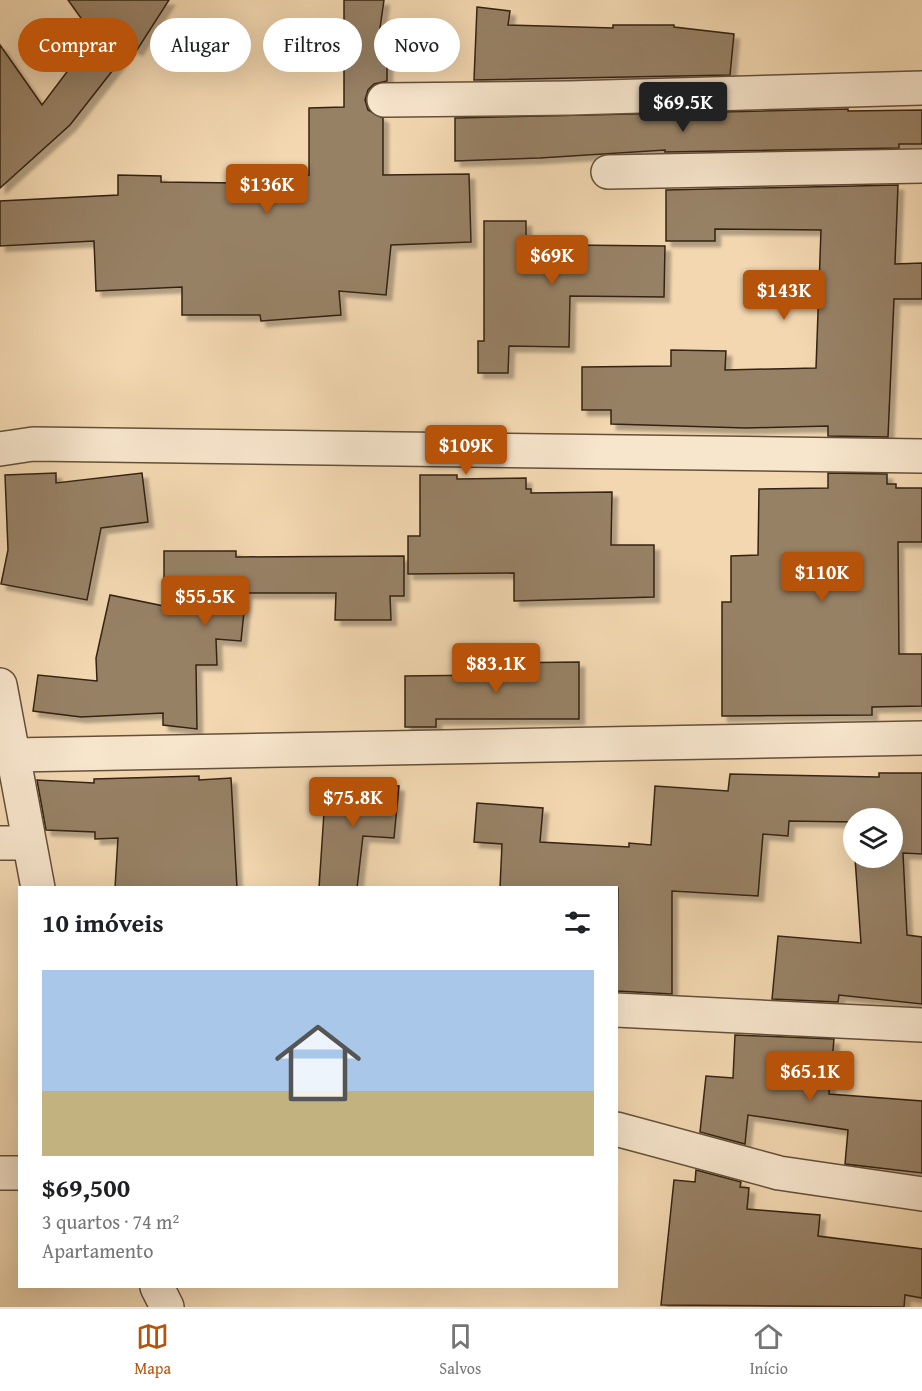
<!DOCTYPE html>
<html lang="pt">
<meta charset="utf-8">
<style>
body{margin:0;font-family:"Gentium Book Plus",serif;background:#f6f6f6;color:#202124;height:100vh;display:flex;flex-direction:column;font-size:22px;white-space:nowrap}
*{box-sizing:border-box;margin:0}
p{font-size:20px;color:#757577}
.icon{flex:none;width:33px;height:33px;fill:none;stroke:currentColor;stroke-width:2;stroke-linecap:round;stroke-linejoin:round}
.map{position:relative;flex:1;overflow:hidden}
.side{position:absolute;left:18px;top:886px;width:600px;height:402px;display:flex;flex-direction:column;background:#fff;border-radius:0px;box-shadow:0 6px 24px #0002}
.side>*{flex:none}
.guide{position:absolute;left:18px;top:18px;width:600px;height:54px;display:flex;gap:12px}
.fabs{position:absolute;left:843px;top:808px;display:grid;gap:12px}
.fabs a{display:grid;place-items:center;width:60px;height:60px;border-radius:50%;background:#fff;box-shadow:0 6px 24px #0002;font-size:30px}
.price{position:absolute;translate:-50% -51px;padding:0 14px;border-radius:6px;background:#b45309;color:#fff;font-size:20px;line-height:39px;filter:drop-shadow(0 2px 3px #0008)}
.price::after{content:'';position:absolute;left:50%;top:36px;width:18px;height:14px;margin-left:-9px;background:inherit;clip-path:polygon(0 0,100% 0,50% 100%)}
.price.on{background:#222;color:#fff}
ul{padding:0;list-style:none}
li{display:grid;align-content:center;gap:12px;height:318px;padding:0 24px}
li+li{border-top:2px solid #e0e0e0}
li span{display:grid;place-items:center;height:186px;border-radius:0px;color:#555}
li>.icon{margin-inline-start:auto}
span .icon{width:108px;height:108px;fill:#fffc;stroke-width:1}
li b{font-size:26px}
h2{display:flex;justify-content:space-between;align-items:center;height:72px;padding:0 24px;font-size:26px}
.tag{padding:0 21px;border-radius:27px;background:#fff;box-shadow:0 6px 24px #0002;font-size:21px;line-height:54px}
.tag.on{background:#b45309;color:#fff}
.menu{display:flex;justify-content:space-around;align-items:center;height:84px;border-top:2px solid #e0e0e0;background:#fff;font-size:16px;color:#757577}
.menu a{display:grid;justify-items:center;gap:3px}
.menu .on{color:#b45309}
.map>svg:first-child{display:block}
.building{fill:#978165;stroke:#342313;stroke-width:1.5;filter:url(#shadow)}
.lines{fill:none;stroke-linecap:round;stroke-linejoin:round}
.minor-casing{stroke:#64503a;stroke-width:36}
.minor{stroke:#f7e5cc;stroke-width:33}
</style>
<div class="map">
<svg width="922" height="1307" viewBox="0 0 922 1307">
<defs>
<filter id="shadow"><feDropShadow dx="5.5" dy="5.5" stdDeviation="1.5" flood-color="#0004"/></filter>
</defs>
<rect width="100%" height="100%" fill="#f2d7b0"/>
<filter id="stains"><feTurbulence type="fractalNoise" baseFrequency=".00333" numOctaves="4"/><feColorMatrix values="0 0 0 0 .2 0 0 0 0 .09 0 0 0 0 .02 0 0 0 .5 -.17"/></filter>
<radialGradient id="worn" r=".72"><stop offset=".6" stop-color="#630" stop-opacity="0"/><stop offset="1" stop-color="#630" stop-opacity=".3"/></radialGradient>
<path class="building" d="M68 0H169L137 50 131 47 70 125 0 188V45L42 105 94 36Z
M344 0H384L378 42H387V81L374 84 368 90 365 100 368 110 383 118V175L469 174 471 242 391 245 386 295 339 291 341 315 261 321 260 315H182V287L96 291 94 241 0 246V201L118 195V175L161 176V182L238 183V179L309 175V108L344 107Z
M477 7 510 11 508 25 613 28V25H674V27L734 34 730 75 474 80Z
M848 109V111L922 110V144H899V148L665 152V150L540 158 455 161V118Z
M898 185 895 264 922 263V299H894L888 437 828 436V426L746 428 611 424V410H582V367L671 366V350L726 351 725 370 816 368 821 230 715 229V241H666V190Z
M484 221H526V237L568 238V245L665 246 664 297 570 296 569 347 509 346 508 373H478V341H484Z
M56 473V483L142 473 148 522 101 528 87 600 1 584 8 550 5 475Z
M828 473 887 474V484H896V488H922V542H898L899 654H922V706L872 707V715L722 716V602H731V556L758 555 759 489 828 488Z
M420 475H457V479L526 478V489H531V493L612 492 611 545H654V597L514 601V573L408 574V536H420Z
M164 551H236V557L404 556V596H390L391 620H335L336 593H246L241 641 216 639 217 665H196L197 729 163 725V713L81 717 33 711 38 675 97 681 96 658 110 595 164 606Z
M579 662V719H436V727H405V676L490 675V663Z
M879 773H922V854L903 853 907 935 922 937V1004L839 995 838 1002 772 999 778 936 861 943 855 858H892V819H854V830L853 822 789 821 788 836 763 834 758 896 672 891V994L617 991 618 888H500L502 844 474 842 477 803 543 808 540 842 629 847V843L651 845 655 786 728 791 730 774 879 777Z
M199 776V780L231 778 237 888H115L118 838 95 839V832L46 830 37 780 94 783V779Z
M326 782 399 786 394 838 363 836 357 888H319Z
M735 1035 834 1039 829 1094 922 1101V1173L845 1164 848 1130 748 1115 745 1144 700 1132 706 1076 733 1078Z
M696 1170 741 1182 740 1187 749 1188 747 1209 820 1215 818 1236 922 1249V1298L905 1295 904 1307 661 1305 674 1180 695 1182Z"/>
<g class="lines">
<g class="minor-casing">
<path id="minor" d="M384 100 570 98 922 88
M608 172 922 166
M0 449 33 444 922 456
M0 685 38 888
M14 755 922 738
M0 843H29
M616 1010 922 1025
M616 1129 779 1173 922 1194
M0 1173H20
M157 1287 167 1307"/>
</g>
<use href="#minor" class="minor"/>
</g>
<rect width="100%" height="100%" filter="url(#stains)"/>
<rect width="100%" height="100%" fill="url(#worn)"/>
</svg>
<div class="fabs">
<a><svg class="icon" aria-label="layers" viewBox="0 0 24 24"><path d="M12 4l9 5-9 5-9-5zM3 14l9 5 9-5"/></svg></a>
</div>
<b class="price on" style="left:683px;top:133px">$69.5K</b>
<b class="price" style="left:267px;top:215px">$136K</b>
<b class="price" style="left:552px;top:286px">$69K</b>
<b class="price" style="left:784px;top:321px">$143K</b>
<b class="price" style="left:466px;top:476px">$109K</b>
<b class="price" style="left:822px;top:603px">$110K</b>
<b class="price" style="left:205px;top:627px">$55.5K</b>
<b class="price" style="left:496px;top:694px">$83.1K</b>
<b class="price" style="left:353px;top:828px">$75.8K</b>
<b class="price" style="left:810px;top:1102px">$65.1K</b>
<div class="guide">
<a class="tag on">Comprar</a>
<a class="tag">Alugar</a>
<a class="tag">Filtros</a>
<a class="tag">Novo</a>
</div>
<section class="side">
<h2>10 imóveis<svg class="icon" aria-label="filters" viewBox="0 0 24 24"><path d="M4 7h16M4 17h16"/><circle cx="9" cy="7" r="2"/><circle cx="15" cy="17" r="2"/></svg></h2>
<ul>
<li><span style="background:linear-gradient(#a9c7e8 65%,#c2b280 0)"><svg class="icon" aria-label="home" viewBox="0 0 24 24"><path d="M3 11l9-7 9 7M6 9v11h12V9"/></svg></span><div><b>$69,500</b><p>3 quartos · 74 m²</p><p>Apartamento</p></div></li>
</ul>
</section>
</div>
<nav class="menu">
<a class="on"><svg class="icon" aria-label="map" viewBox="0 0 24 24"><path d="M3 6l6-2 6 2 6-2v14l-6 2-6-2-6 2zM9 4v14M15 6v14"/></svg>Mapa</a>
<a><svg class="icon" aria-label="saved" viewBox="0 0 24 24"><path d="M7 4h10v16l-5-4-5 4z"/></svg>Salvos</a>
<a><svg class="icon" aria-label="home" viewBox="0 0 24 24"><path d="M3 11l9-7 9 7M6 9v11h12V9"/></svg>Início</a>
</nav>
